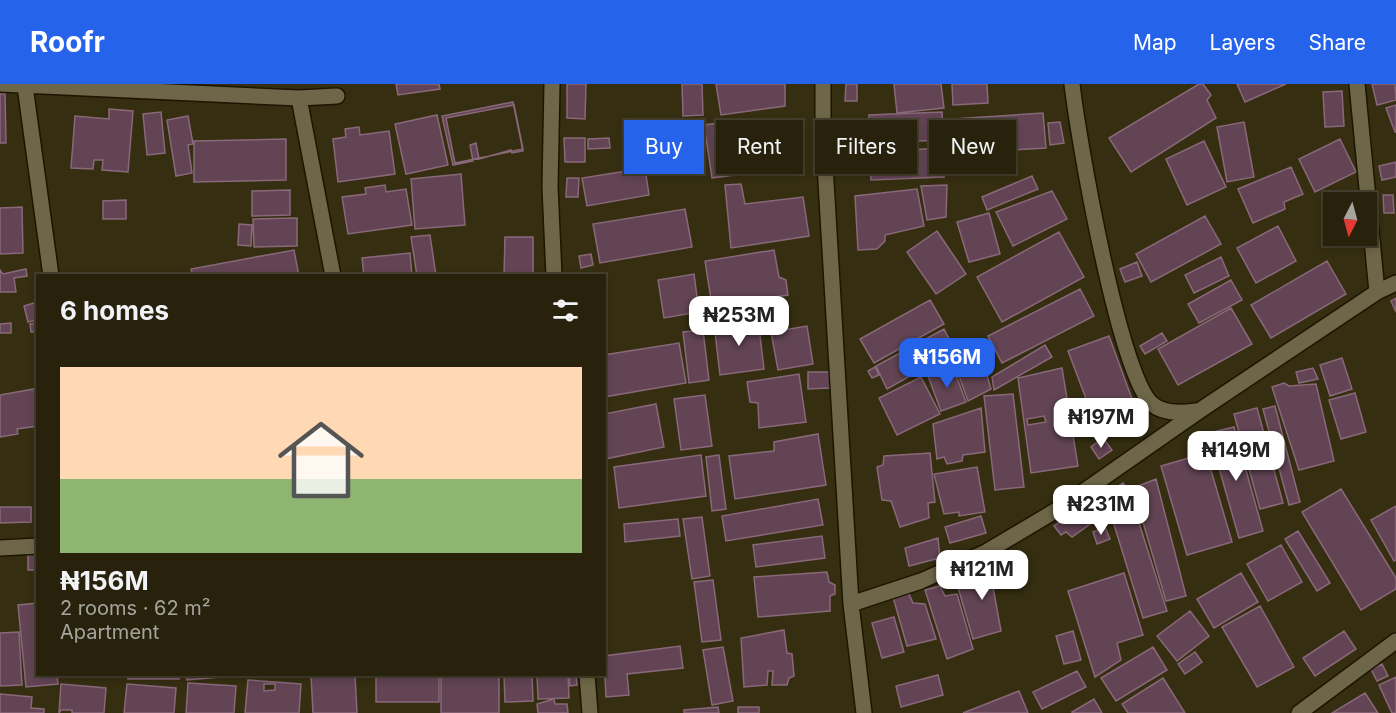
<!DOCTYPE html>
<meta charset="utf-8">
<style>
body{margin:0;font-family:Inter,sans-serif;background:#302a16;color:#f1f3f6;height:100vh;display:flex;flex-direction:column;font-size:22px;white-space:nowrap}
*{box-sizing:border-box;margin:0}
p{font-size:20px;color:#a5a49d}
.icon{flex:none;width:33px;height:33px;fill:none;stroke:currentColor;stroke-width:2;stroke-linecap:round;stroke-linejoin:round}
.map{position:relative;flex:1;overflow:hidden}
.side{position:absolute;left:36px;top:190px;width:570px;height:402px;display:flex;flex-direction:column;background:#28220d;border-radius:0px;box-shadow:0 3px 9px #0003,0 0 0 2px #443f2e}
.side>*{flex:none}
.banner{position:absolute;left:624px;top:36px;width:570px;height:54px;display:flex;gap:12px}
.needle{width:39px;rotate:186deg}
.buttons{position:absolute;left:1323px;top:108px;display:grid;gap:12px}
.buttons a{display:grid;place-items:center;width:54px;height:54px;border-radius:0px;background:#28220d;box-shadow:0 3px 9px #0003,0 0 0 2px #443f2e;font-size:30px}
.price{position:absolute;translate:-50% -51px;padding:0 14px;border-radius:12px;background:#fff;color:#222;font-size:20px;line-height:39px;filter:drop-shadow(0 2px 3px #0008)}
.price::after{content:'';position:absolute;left:50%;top:36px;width:18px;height:14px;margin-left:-9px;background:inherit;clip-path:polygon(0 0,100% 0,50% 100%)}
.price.selected{background:#2563eb;color:#fff}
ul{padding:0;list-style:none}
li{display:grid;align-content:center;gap:12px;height:318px;padding:0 24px}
li span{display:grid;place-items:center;height:186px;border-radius:0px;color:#555}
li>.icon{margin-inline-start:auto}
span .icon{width:108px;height:108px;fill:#fffc;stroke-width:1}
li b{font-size:26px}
h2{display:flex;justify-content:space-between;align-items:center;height:72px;padding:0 24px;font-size:26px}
.chip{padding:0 21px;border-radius:0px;background:#28220d;box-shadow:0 3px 9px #0003,0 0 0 2px #443f2e;font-size:21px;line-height:54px}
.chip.selected{background:#2563eb;color:#fff}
header{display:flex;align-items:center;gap:36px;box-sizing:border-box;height:84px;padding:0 30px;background:#2563eb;color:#fff}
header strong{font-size:28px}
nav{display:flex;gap:33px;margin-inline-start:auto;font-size:21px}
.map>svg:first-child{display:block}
.building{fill:#624454;stroke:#896979;stroke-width:1.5;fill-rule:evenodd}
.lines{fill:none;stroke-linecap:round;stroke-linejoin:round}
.street-casing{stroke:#1c1600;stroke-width:18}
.street{stroke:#6e6648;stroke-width:15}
</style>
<header>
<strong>Roofr</strong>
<nav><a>Map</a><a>Layers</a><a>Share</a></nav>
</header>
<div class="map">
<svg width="1396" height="629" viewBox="0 0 1396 629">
<rect width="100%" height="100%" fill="#352e11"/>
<path class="building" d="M396 0H439L440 5 398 11Z
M567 0H586L585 35 567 34Z
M682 0H702L703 31 683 32Z
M716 0H785V22L721 31Z
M846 0H857V17H845Z
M894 0H941L944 24 897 29Z
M952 0H987L988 19 953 21Z
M1199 0H1203L1211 11 1207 16 1216 34 1131 88 1109 54Z
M1237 0H1286L1245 18Z
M1372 0H1395L1396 16 1377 21Z
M1342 7 1344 42 1325 43 1323 8Z
M0 10H5L6 59H0Z
M513 18 523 67 512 69 511 66 479 75 476 59 470 61 473 77 453 81 442 32Z
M514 21 523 65 455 79 446 34Z
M1396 21V48H1395L1386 24Z
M109 25 133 27 128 88 102 86 103 76H94L93 85 71 84 75 32 109 35Z
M161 28 165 69 147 71 143 30Z
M942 28 944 56 870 59 869 31Z
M1043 29 1046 64 957 69 954 35Z
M437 31 448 81 406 90 395 40Z
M188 32 193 60 188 61 192 89 176 92 167 36Z
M741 36 750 89 712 94 704 41Z
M1060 38 1064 59 1050 61 1048 39Z
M1244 38 1254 93 1227 98 1217 43Z
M359 43 360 51 389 47 395 90 338 98 333 55 346 53 345 45Z
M679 45 681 68 658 71 656 74 624 76 627 50Z
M697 46 701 69 688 71 683 48Z
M564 54H585V78H565Z
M609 54 610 64 588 65V55Z
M286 55V96L194 98V57Z
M1340 55 1356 88 1315 108 1299 75Z
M1204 57 1226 103 1187 121 1166 75Z
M942 64 944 93 871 96 869 68Z
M1396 78V93L1382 96 1379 82Z
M1291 83 1303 110 1284 118 1285 125 1253 139 1238 105Z
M645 84 649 111 587 122 582 94Z
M461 90 465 141 415 145 411 95Z
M1032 92 1038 105 987 126 982 113Z
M567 94H579L578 113H566Z
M741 100 745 120 803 113 809 152 731 164 725 101Z
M385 101 386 108 406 105 412 141 348 150 342 113 366 110 365 104Z
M947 101 946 133 927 136 921 102Z
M917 105 924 142 885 151V157L877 165 858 166 855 112Z
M290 106V131L252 132V107Z
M1052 107 1067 135 1013 162 996 128Z
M1383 111H1393L1394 129H1384Z
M126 116V135H103V117Z
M22 123 23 169 0 170V124Z
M685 125 692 163 600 179 593 140Z
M989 129 1000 170 969 178 957 138Z
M1205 132 1221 160 1151 198 1136 170Z
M297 134V162L254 163 253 135Z
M239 140 252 141 251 162 238 161Z
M1278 142 1296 177 1256 199 1237 164Z
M937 147 966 190 936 210 907 168Z
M1059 148 1084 193 1002 238 977 193Z
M430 151 436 192H417L411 153Z
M505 153H533V192H504Z
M294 166 299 192H193L191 185Z
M774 166 779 193 786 196 788 211 712 222 705 177Z
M410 169 412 192H364L362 174Z
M591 170 593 181 581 184 579 172Z
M1221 173 1229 192 1194 209 1185 191Z
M1327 177 1346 210 1271 254 1251 221Z
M1137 178 1142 192 1125 198 1120 185Z
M26 185 27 192 14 194 16 208H0V186L3 190Z
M185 190 186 192H138Z
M694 190 699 228 664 234 658 196Z
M1231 196 1242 216 1199 239 1188 220Z
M1080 205 1094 232 1002 279 988 252Z
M1396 214V228L1391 217Z
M930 216 944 240 874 279 860 255Z
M37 218 38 236 28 238 24 222Z
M1231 224 1252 260 1178 301 1158 265Z
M758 235 764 285 720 291 714 240Z
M11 239V249H0V240Z
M38 239V248H31L30 240Z
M807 242 813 280 778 286 771 248Z
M944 245 955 267 887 305 876 282Z
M703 246 709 296 689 299 683 248Z
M1162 249 1167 257 1145 270 1140 262Z
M1109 252 1139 334 1099 349 1068 267Z
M679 259 686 299 604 313V271Z
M978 261 991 305 968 317 954 278Z
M1045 261 1052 273 994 306 992 293Z
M1342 274 1352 305 1330 312 1320 281Z
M875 283 879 291 872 294 868 287Z
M953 283 966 318 941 327 928 292Z
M1062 284 1078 382 1031 389 1018 294ZM1044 332 1046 338 1028 341 1027 335Z
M1313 284 1318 295 1299 299 1296 288Z
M808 288H829L830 304 808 305Z
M799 290 806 338 759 344 758 319 750 318 747 298Z
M921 293 940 330 897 351 879 314Z
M1284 299 1289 302 1316 300 1334 377 1299 386 1272 303Z
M34 305 38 342 17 345 18 350 0 353V311Z
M1355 309 1366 348 1341 355 1329 316Z
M1013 310 1024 403 995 406 984 312Z
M705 311 712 362 681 366 674 315Z
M656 320 664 363 605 375 604 330Z
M1275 322 1300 418 1289 421 1263 325Z
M981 324 985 368 963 371 962 377 947 380 944 373 937 375 933 340Z
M1257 324 1283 419 1260 425 1234 330Z
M1234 343 1263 447 1239 454 1209 349Z
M818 350 826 401 735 415 729 372 774 367V358Z
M1103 354 1112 366 1099 375 1091 363Z
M930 369 935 418 928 419 929 434 900 443 891 417 882 416 877 383 883 381 884 372Z
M1206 369 1232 458 1187 471 1161 382Z
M701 371 706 412 619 424 614 383Z
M719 371 726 425 712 427 706 373Z
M977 383 985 428 959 432V428L944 430 934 390Z
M1156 395 1186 512 1166 517 1133 404Z
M1123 399 1131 411 1121 418 1112 406Z
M1341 405 1396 494V505L1361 526 1302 428Z
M818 415 823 441 726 457 722 432Z
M1396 422V476L1394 477 1371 436Z
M0 423H31V438L0 439Z
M1082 423 1093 438 1072 453 1066 448 1061 451 1054 442Z
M1134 423 1167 527 1143 534 1111 431Z
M981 432 986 449 950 459 945 443Z
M702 433 710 492 692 495 683 435Z
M678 435 680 452 625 458 624 440Z
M1105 443 1110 455 1097 460 1093 448Z
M1298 447 1330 499 1317 507 1285 455Z
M822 452 825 474 756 483 753 461Z
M938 454 940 474 909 482 905 464Z
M1281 461 1302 498 1268 517 1247 480Z
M1020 467 1025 479 1013 484 1008 472Z
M28 470H38V486H28Z
M998 477 1004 498 993 503 1001 547 973 555 957 500Z
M827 488 829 498 835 501V510L830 512V527L758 533 754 493Z
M1124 489 1143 551 1117 559 1121 576 1095 593 1068 507Z
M1241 489 1258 518 1214 544 1197 515Z
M713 496 721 556 702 558 694 498Z
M940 502 945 512 957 510 973 565 947 575 925 506Z
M909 510 913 519 925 520 936 555 907 562 893 513Z
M38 519V591H57L58 600 26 603 18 521Z
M1260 522 1294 583 1257 603 1222 543Z
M1190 527 1209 552 1177 577 1157 552Z
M894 533 904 568 882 574 872 539Z
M784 546 787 569 792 570 794 592 789 594 787 601H772L773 587H768L767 601 744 603 741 554Z
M1073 547 1081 576 1064 580 1056 552Z
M1344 547 1356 565 1315 592 1303 574Z
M19 548 22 601 0 602V549Z
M680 562 683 584 627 590 629 611 606 613 604 572Z
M723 563 733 617 712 621 703 566Z
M1153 563 1167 586 1116 617 1101 594Z
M1195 568 1202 578 1185 590 1178 580Z
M1382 580 1388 592 1377 597 1371 585Z
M1077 587 1086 603 1042 625 1033 608Z
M128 591H179V595H128Z
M186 591H244L187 596Z
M311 591H355L357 629H313Z
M376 591H439V618H376Z
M441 591H499V629H441Z
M504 591H532L533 617 505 618Z
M537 591H568L569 614 538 615Z
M569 591H576L577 601 570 602Z
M938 591 943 611 901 623 896 602Z
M1396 593V629H1392L1379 601Z
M1163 594 1185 629H1128L1122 620Z
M248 596 301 600 299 629H245ZM264 600H275V606L264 607Z
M188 599 236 602 234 629H186Z
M61 600 106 604 104 629H72V626H61L59 629Z
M127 600 176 604 174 629H124Z
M1019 607 1028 629H963Z
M1365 609 1378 629H1332Z
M0 610 32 613 31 624 44 625V629H0Z
M554 615 555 620H567L568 629H538L537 620Z
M1094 615 1102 629H1072V628Z
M718 623 719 629H684V626Z
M738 623H759V629H738Z"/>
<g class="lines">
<g class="street-casing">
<path id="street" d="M0 0 299 14 337 12
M552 0 550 103 554 192
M823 0V47L851 520 864 629
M1072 0C1078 53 1119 291 1152 320 1163 330 1182 329 1196 327
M1357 0 1377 208
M25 2 51 192
M299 14 333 192
M0 464 38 462
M851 520 921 497 986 468 1060 424 1199 327 1377 208 1396 199
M587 591 590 629
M1299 629 1396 557"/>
</g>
<use href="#street" class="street"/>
</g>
</svg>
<div class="buttons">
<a><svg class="needle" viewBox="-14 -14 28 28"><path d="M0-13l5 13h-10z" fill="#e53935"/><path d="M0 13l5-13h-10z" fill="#a5a49d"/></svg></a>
</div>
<b class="price" style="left:739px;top:263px">₦253M</b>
<b class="price selected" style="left:947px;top:305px">₦156M</b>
<b class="price" style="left:1101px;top:365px">₦197M</b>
<b class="price" style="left:1236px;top:398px">₦149M</b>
<b class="price" style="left:1101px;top:452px">₦231M</b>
<b class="price" style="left:982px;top:517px">₦121M</b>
<div class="banner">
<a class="chip selected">Buy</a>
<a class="chip">Rent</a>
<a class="chip">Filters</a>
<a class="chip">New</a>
</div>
<section class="side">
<h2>6 homes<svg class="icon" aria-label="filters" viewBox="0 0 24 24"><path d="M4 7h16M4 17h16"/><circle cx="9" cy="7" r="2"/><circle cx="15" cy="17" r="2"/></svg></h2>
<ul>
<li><span style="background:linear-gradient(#ffd9b3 60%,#8fb573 0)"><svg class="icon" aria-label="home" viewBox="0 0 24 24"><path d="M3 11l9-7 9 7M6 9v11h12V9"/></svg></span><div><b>₦156M</b><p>2 rooms · 62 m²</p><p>Apartment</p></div></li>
</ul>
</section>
</div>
